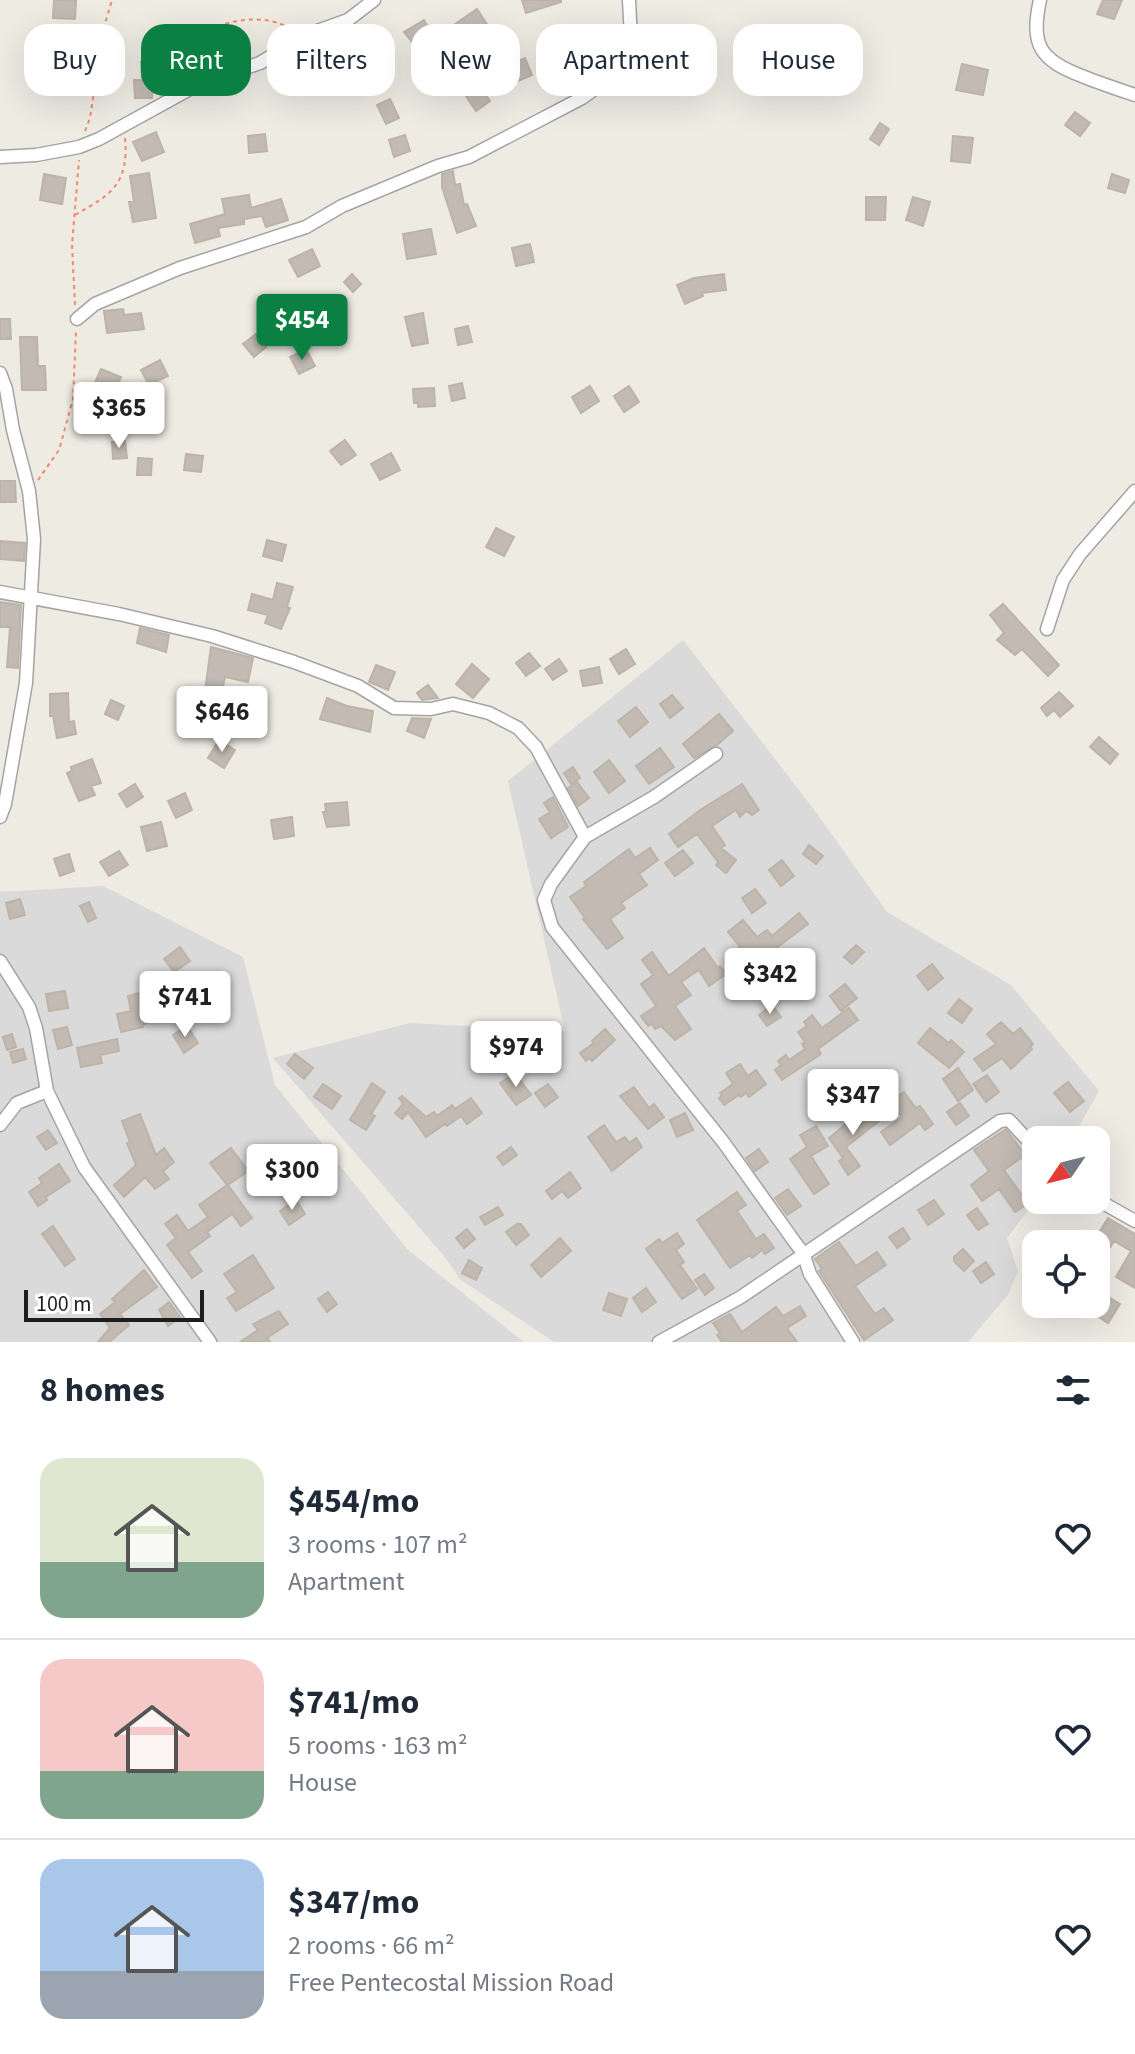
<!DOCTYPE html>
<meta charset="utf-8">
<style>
body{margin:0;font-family:"Source Sans 3",sans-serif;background:#f6f6f7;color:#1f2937;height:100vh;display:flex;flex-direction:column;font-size:30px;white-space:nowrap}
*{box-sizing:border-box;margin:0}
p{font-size:26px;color:#747a83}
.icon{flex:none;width:44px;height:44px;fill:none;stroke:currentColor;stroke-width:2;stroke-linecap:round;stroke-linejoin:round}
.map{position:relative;height:1342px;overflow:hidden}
.details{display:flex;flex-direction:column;background:#fff;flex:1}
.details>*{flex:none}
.banner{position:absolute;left:24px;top:24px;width:1088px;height:72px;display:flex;gap:16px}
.needle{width:52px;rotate:235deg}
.controls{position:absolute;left:1022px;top:1126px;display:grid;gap:16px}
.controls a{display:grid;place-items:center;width:88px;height:88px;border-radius:16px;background:#fff;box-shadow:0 8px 32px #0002;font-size:40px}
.scale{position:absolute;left:24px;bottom:20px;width:180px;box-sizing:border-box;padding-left:8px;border:4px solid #1d1d1d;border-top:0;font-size:22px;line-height:28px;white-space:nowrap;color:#1d1d1d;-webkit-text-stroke:6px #fff;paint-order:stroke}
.price{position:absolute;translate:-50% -68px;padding:0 18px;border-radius:8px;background:#fff;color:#222;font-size:26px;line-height:52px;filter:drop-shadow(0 2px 4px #0008)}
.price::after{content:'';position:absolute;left:50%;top:48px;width:24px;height:18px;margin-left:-12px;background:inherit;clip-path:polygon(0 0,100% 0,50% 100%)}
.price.on{background:#0b8043;color:#fff}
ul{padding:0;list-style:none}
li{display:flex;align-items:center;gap:24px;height:200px;padding:0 40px}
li+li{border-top:2px solid #e0e1e3}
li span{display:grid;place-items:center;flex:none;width:224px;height:160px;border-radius:24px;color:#555}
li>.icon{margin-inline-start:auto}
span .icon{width:96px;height:96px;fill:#fffc;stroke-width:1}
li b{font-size:34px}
h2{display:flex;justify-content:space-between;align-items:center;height:96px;padding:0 40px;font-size:34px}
.chip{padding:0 28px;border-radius:24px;background:#fff;box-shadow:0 8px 32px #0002;font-size:28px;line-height:72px}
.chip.on{background:#0b8043;color:#fff}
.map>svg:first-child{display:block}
.residential{fill:#dbdada}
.building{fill:#c2bab3;stroke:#beb3a7;stroke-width:2}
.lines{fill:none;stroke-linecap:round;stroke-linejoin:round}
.minor-casing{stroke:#a4a4a4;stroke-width:15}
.path{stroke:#f18971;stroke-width:2;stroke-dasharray:4 4;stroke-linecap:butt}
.minor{stroke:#fff;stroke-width:12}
</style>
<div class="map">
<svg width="1135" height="1342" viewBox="0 0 1135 1342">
<rect width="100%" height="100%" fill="#eeebe3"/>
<path class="residential" d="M683 640 813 808 887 912 1011 985 1099 1091 1071 1140H1036V1200L1007 1238 1018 1271 1008 1295 968 1342H554L461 1280 444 1256 273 1058 410 1023 565 1031 508 781Z
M103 886 243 957 275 1085 407 1249 524 1342H0V892Z"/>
<path class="building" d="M54 0 76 1 75 19 53 18Z
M522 0H561V2L526 13Z
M1103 0H1122L1114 19 1097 14Z
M477 9 488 26 469 39 472 43 458 53 450 40 424 57 404 32 424 20 435 38Z
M40 27H51V44L41 45Z
M337 34 346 54 366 46 374 63 357 70 353 61 333 71 319 40Z
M557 47 562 51 565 48 574 58 559 74 545 60Z
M525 58 532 75 516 82 509 65Z
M154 61 152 98H135L134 80H142L141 62Z
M962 64 988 70 983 95 956 90Z
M51 65 67 68 62 89 47 86Z
M479 86 490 101 476 111 466 96Z
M390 99 399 118 386 124 377 105Z
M1075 112 1090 123 1080 136 1065 125Z
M880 123 889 129 879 145 870 139Z
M156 132 164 152 142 161 133 142Z
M265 134 267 151 249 153 248 136Z
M405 135 410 151 394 157 389 140Z
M953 136 973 138 970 163 951 161Z
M453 171 455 185 460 184 464 205 467 204 476 226 457 233 442 187V174Z
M149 173 156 218 133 222 129 202H134L130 176Z
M44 174 66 178 62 204 40 200Z
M1112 174 1129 180 1125 193 1108 188Z
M249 195 251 208 281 199 288 220 266 227 262 216 244 219V224L218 228 220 236 195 243 190 224 225 214 222 199Z
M866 197H886L885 220H866Z
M913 197 930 202 923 226 906 220Z
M431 229 436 254 407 259 403 234Z
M530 244 534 262 516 266 512 248Z
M312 249 320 266 298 277 289 260Z
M352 274 361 284 353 292 344 282Z
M724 274 726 290 702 293 703 296 685 304 677 285 694 278Z
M123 309 124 315 141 313 144 329 107 333 104 311Z
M423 313 428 343 412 346 405 317Z
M320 316 336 319 332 336 316 332Z
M0 319H10L11 339H0Z
M468 326 472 342 458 345 455 329Z
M256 334 266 347 254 357 243 344Z
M20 337H37L38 366H45L46 390H22Z
M306 349 315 366 299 374 290 357Z
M160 360 168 376 149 385 141 370Z
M101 369 121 377 114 394 94 385Z
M462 383 465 398 452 401 449 386Z
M590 386 599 401 581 413 572 397Z
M629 386 639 402 624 412 614 396Z
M434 388 435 406 418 407V403H414L413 389Z
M345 440 356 455 341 465 330 451Z
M125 441 127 458 113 459 112 442Z
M391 453 400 470 380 480 371 464Z
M186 454 203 456 201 472 184 470Z
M138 458 152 459 151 475H137Z
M0 481H15L16 502H0Z
M496 528 514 537 504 556 486 547Z
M267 540 286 545 282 561 263 556Z
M0 541 25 543 24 561 0 559Z
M277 583 293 587 287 607 290 608 281 629 265 623 268 615 248 610 252 594 273 600Z
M0 602 21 605 18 668 7 667 10 627H0Z
M1003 604 1059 665 1048 676 1022 649 1015 655 997 640 1004 633 990 615Z
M140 628 169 635 166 652 137 643Z
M211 647 253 658 248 682 225 677 221 695 205 691Z
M626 649 635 664 619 674 610 659Z
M529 653 540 666 526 676 516 663Z
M559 659 567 671 553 680 545 669Z
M472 664 489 679 473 698 456 684Z
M376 665 395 672 388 690 369 682Z
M599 667 602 683 583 686 580 671Z
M428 685 438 698 422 700 417 693Z
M1059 692 1073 706 1060 717 1054 710 1047 716 1041 708Z
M68 693 69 722 74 721 76 734 57 738 53 716H50V694Z
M672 695 683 708 670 718 660 704Z
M327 698 347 706 373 711 370 732 320 719Z
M111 700 124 706 118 720 105 714Z
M636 707 648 722 630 737 618 721Z
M719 714 733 731 717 745 694 758 683 744Z
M412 718 431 719 424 738 407 731Z
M1099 737 1118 754 1110 764 1090 747Z
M219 740 235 750 224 768 208 758Z
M660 748 674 767 649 784 636 766Z
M92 759 101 783 91 786 95 795 79 801 67 773 72 771 71 767Z
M609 760 625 781 609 793 594 772Z
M573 767 580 778 571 784 564 773Z
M577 782 589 798 578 806 568 788Z
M135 784 143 797 127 807 119 794Z
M742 784 759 810 752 815 746 811 740 817 736 810 712 826 725 845 721 848 736 860 726 873 716 865 718 862 697 834 678 847 669 834 700 810Z
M185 793 192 810 176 818 168 801Z
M553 797 568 827 551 838 539 819 550 812 544 803Z
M347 802 349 825 327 827 323 812H326L325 804Z
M292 817 294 836 274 839 271 820Z
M161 822 167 846 147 851 141 827Z
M809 845 823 856 816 864 803 854Z
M650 848 658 860 639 874 647 885 621 903 625 908 610 919 623 938 607 949 583 919 585 918 570 897 586 886 584 882 629 849 635 858Z
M683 850 693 863 675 876 665 863Z
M119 851 128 865 109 876 100 862Z
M69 854 74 871 60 876 54 859Z
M782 860 794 876 781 886 769 870Z
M755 889 766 903 752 913 742 898Z
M20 899 25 915 10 919 6 903Z
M89 902 96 918 88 922 80 906Z
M799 913 808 924 764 957 759 949 743 960 736 950 740 947 728 932 743 920 757 937 767 930 772 936Z
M856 945 864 952 852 964 844 957Z
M180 947 190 961 174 972 164 959Z
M704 948 718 968 720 966 726 974 709 986 699 970 681 982 691 995 675 1006 691 1029 675 1040 661 1026 655 1029 652 1024 648 1026 641 1016 656 1006 641 984 653 975 642 960 652 952 669 976Z
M745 964 762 987 752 994 736 971Z
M932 964 943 978 928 990 917 976Z
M845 984 857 998 841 1011 830 996Z
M168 986 178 1011 142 1025 143 1027 121 1032 117 1014 131 1011 128 996Z
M65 991 68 1008 49 1011 46 994Z
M959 999 972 1009 962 1023 948 1013Z
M772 1005 781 1017 767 1026 759 1015Z
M849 1008 858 1020 818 1049 821 1054 782 1080 775 1070 781 1065 778 1061 786 1055 789 1060 805 1049 802 1044 805 1042 798 1032 807 1026 804 1022 812 1015 822 1028Z
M1001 1022 1013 1034 1020 1028 1033 1044 1030 1047 1032 1049 1011 1069 1002 1058 983 1071 974 1059 996 1044 987 1034Z
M187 1026 198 1043 184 1053 173 1035Z
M67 1027 72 1045 58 1049 53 1030Z
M930 1028 949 1043 951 1040 964 1052 949 1068 918 1043Z
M605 1029 615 1040 592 1061 589 1058 586 1061 580 1053 594 1043 592 1041Z
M12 1034 16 1047 7 1050 3 1037Z
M117 1039 119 1051 100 1055 102 1063 81 1067 77 1048Z
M23 1049 26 1059 13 1063 10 1052Z
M295 1054 313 1068 304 1079 287 1064Z
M740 1064 748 1076 756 1070 766 1084 749 1097 746 1093 741 1097 739 1095 724 1105 719 1098 722 1096 720 1093 733 1084 726 1073Z
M958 1068 973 1090 958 1101 943 1079Z
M515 1073 531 1095 516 1105 500 1083Z
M987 1075 999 1092 986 1102 973 1084Z
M1068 1082 1084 1101 1070 1112 1054 1093Z
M372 1083 385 1092 371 1114 375 1116 366 1130 350 1120Z
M323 1084 341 1096 332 1109 314 1097Z
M548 1084 558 1097 545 1107 535 1093Z
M634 1087 649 1108 654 1104 664 1117 648 1129 620 1096Z
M904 1092 916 1108 920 1106 933 1124 925 1130 920 1123 890 1145 881 1132 902 1117 891 1101Z
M402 1096 426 1117 434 1112 437 1116 452 1105 455 1109 471 1098 482 1113 467 1124 461 1116 447 1126 445 1124 426 1137 408 1112 402 1119 395 1113 403 1104 399 1098Z
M960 1103 969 1116 956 1125 947 1112Z
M868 1106 879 1121 846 1147 860 1166 848 1175 839 1161 843 1158 829 1138Z
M685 1113 693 1130 677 1137 670 1120Z
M140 1114 156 1155 164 1148 174 1162 163 1171 169 1179 155 1189 145 1177 124 1197 114 1185 136 1165 127 1143 130 1142 122 1121Z
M604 1125 616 1142 625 1137 629 1143 636 1138 642 1147 612 1171 588 1137Z
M816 1126 828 1146 811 1156 829 1184 814 1194 790 1159 807 1147 800 1135Z
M1006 1129 1025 1155 1004 1170 1028 1204 1015 1212 999 1189 982 1201 971 1185 989 1171 974 1150Z
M48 1130 57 1143 46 1150 37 1137Z
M511 1147 517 1155 503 1165 497 1157Z
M231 1148 248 1171 228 1185 252 1218 241 1226 232 1214 207 1232 210 1236 188 1252 202 1271 192 1278 167 1245 176 1238 165 1224 177 1215 188 1231 208 1217 199 1205 227 1185 210 1163Z
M759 1149 768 1162 755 1171 746 1158Z
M59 1164 70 1181 46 1197 47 1200 38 1206 29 1192 42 1183 39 1178Z
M570 1172 581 1188 568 1198 562 1191 552 1199 546 1191Z
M788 1189 801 1206 787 1215 775 1198Z
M737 1192 746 1205 737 1211 756 1239 764 1234 774 1248 765 1254 762 1250 752 1258 750 1255 730 1268 697 1220Z
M296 1200 305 1214 289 1225 280 1211Z
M934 1200 944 1214 928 1225 918 1210Z
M498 1207 503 1215 485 1225 480 1217Z
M977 1208 988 1224 978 1230 967 1215Z
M1108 1218 1135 1234V1288L1116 1277 1131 1251 1114 1241 1096 1271V1244H1092Z
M517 1224H521L529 1235 516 1245 506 1232Z
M53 1226 75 1259 65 1266 42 1234Z
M903 1228 910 1239 897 1248 889 1237Z
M467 1229 475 1239 464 1248 456 1238Z
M677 1233 684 1244 676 1250 684 1262 680 1265 697 1289 682 1299 646 1249 659 1239 662 1243Z
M560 1238 571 1251 541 1277 531 1265Z
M839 1242 856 1266 877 1252 886 1265 855 1286 875 1314 884 1308 893 1320 864 1340 819 1271 822 1269 815 1259Z
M963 1249 974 1261 964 1271 954 1261V1257Z
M253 1255 274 1288 236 1311 227 1298 237 1292 224 1274Z
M469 1260 482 1268 476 1280 462 1273Z
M986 1262 994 1274 981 1283 973 1271Z
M144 1270 157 1287 120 1314 129 1325 109 1342H98L110 1328 100 1314 115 1302 112 1299Z
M704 1274 714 1288 705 1295 695 1280Z
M646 1288 656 1302 642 1312 633 1298Z
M1096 1289 1120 1304 1108 1323 1088 1310 1092 1304H1096Z
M328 1292 337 1304 327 1312 318 1299Z
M609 1293 627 1299 621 1316 603 1310Z
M169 1302 180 1317 168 1326 159 1310Z
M800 1306 806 1316 787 1328 797 1342H722L717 1335 720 1333 713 1323 730 1314 742 1332 776 1307 783 1316Z
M279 1311 288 1324 267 1338 270 1342H240L258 1330 253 1324Z"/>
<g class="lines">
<g class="minor-casing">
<path id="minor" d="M1040 0C1030 45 1040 60 1082 76 1099 83 1117 89 1135 95
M0 157 36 155 79 147 99 139 199 84 260 63 306 35 348 20 374 0
M77 319 95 304 180 268 306 227 342 206 438 166 469 157 582 98 638 58 631 39 629 0
M0 373 6 389 13 430 29 491 34 539 26 683 5 804 0 817
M0 592 119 614 212 636 294 662 358 686 394 708 431 709 453 704 489 713 518 728 536 747 585 837
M1047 629 1063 580 1080 554 1135 491
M716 754 654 797 585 837 551 884 544 900 552 927 724 1143 794 1241 803 1253 810 1274 853 1342
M0 961 29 1007 36 1028 47 1091 84 1167 210 1342
M0 1125 17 1103 47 1091
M1096 1199 1135 1221
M659 1342 741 1297 1000 1121 1009 1120 1036 1149"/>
</g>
<path class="path" d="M161 56C200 31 249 4 294 30
M85 131 90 118 104 27 112 0
M75 215C112 194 129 184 125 137
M75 305 72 245 79 160
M38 480 59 450 73 399 76 332"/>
<use href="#minor" class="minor"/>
</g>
</svg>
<div class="controls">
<a><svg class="needle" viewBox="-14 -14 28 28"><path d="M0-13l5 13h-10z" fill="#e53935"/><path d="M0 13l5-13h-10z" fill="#747a83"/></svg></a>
<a><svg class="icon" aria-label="locate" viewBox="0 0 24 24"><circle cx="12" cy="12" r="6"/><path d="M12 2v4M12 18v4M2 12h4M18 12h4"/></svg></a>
</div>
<div class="scale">100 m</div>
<b class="price on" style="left:302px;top:362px">$454</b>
<b class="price" style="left:119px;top:450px">$365</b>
<b class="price" style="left:222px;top:754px">$646</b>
<b class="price" style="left:770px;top:1016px">$342</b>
<b class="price" style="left:185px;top:1039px">$741</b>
<b class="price" style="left:516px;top:1089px">$974</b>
<b class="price" style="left:853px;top:1137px">$347</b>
<b class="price" style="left:292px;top:1212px">$300</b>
<div class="banner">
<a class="chip">Buy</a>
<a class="chip on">Rent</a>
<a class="chip">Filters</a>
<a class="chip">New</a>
<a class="chip">Apartment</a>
<a class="chip">House</a>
</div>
</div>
<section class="details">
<h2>8 homes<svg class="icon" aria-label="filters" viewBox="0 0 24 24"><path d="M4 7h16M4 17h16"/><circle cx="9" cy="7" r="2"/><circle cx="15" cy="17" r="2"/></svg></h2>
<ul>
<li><span style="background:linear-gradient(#dfe7d0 65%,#7fa58c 0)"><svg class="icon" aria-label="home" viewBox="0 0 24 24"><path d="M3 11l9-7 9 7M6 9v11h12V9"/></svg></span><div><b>$454/mo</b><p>3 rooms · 107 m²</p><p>Apartment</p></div><svg class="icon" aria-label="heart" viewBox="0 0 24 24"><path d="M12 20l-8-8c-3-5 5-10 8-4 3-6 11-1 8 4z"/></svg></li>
<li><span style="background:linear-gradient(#f6c9c9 70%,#7fa58c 0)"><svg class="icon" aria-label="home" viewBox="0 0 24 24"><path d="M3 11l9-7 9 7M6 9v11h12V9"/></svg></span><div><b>$741/mo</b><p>5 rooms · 163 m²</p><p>House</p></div><svg class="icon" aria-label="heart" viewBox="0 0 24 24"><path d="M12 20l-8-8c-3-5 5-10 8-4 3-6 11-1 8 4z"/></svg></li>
<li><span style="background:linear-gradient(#a9c7e8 70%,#9aa5b1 0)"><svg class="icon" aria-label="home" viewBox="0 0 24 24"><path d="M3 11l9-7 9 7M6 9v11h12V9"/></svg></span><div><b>$347/mo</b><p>2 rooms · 66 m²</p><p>Free Pentecostal Mission Road</p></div><svg class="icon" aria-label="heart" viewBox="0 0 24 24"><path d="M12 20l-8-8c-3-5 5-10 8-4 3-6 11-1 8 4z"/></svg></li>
</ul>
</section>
